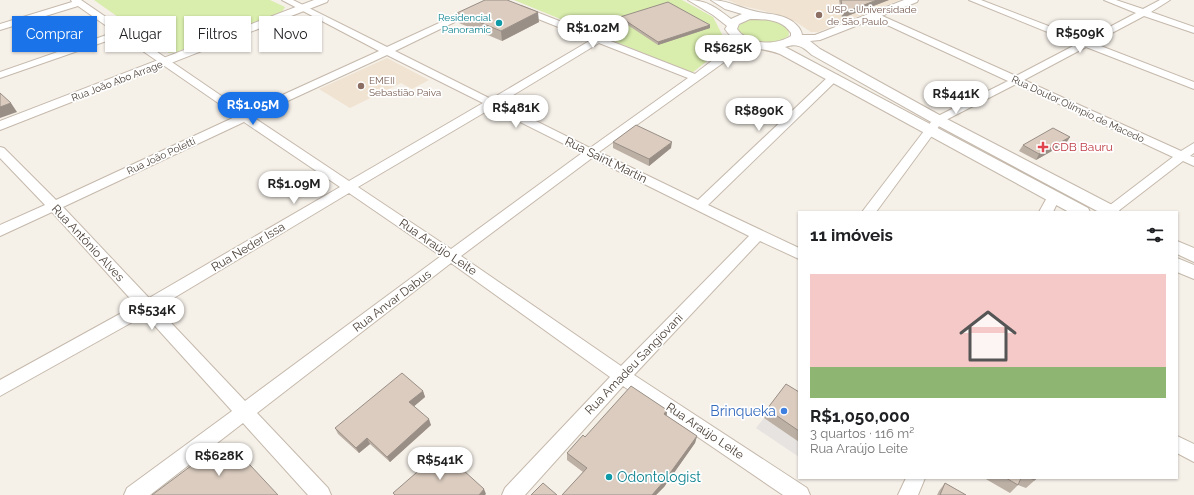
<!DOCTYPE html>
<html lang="pt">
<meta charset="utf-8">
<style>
body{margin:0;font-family:Raleway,sans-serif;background:#f6f6f6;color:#202124;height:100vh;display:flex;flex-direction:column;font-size:15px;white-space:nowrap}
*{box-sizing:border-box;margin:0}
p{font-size:13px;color:#757577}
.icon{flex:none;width:22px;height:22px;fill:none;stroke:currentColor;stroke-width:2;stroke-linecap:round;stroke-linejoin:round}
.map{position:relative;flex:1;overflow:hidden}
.panel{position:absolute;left:798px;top:211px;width:380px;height:268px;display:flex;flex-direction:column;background:#fff;border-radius:0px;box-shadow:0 1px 3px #0004}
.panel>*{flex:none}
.banner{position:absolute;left:12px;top:16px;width:380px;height:36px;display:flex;gap:8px}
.price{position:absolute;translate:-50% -34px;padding:0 9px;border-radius:14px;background:#fff;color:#222;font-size:13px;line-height:26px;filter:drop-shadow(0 1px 2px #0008)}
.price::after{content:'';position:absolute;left:50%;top:24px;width:12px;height:9px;margin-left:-6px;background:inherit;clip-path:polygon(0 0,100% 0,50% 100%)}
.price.selected{background:#1a73e8;color:#fff}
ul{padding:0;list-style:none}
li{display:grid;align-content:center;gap:8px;height:212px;padding:0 12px}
li span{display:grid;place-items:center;height:124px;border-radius:0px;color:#555}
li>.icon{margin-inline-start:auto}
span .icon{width:72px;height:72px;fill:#fffc;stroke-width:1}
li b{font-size:17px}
h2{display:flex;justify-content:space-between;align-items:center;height:48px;padding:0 12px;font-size:17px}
.chip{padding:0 14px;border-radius:0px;background:#fff;box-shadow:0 1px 3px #0004;font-size:14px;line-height:36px}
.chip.selected{background:#1a73e8;color:#fff}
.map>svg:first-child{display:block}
.education{fill:#f0e3d1}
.green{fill:#d9edad}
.parking{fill:#e6e3e0}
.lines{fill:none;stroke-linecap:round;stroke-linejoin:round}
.minor-casing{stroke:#c5b9ac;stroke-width:2}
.tertiary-casing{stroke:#c5b9ac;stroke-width:2}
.minor{fill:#fff;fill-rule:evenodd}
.tertiary{fill:#fff;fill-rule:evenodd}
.wall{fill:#bcafa4}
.shaded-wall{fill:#998f86}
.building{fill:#dbccbf;stroke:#998f86}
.education-dot{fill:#8d6e63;stroke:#fff;stroke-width:1.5}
.culture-dot{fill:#0f9aa8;stroke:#fff;stroke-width:1.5}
.health-dot{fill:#e0444e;stroke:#fff;stroke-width:1.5}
.shop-dot{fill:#3f7fe0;stroke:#fff;stroke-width:1.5}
.labels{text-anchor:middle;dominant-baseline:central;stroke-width:3.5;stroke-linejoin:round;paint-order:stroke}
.far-education-label{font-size:10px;fill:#785e54;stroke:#fff;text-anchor:start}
.far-culture-label{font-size:10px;fill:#0d838f;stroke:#fff;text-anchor:end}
.far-street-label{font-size:10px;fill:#4a3f36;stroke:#fff}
.health-label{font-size:12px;fill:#be3a42;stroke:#fff;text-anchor:start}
.street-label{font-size:12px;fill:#4a3f36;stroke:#fff}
.near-shop-label{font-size:14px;fill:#366cbe;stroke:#fff;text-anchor:end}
.near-culture-label{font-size:14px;fill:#0d838f;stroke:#fff;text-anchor:start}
</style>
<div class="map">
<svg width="1194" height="495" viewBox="0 0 1194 495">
<rect width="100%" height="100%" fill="#f5f0e8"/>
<path class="education" d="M728 0H900L818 32H811L796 22 772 13 739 5Z
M387 58 429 80 412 89 401 83 350 108 319 89Z"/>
<path class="green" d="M94 0H270L285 7 282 12 176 52 169 53Z
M514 0H682L713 17 726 42 722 49 692 73Z
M759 19C769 20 789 21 789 35 777 48 750 43 739 32L738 28C742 20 750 20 759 19Z"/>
<path class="parking" d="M764 418 799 442V457L756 428Z"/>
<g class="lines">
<g class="minor-casing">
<path id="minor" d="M71 0H81L245 112 379 51 282 0H293L387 47 489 0H500L395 51 491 99 591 40 518 11V7L521 6 695 74C708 64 738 38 755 42L757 44 741 50 599 152 698 200 830 75H838L839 77 838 79 708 205 799 248V259L760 241 634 375 807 488 810 495H783L623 386 525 495H502L505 488 610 377 451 263 257 413 328 488 331 495H308L243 423 150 495H124L127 488 232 411 145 315 0 396V380L136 305 52 212 0 236V225L45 205 0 158V147L4 148 56 200 237 116 121 36 0 78V72L115 32 78 6 0 30V24L72 2ZM599 43 688 78 590 148 500 103ZM387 55 483 103 349 181 253 117ZM492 108 582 153 451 249 358 187ZM244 122 340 187 149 298 63 207ZM592 158 749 236 621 366 461 256ZM349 193 441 256 245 401 157 308Z
M969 0H981L1085 40 1136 13 1104 0H1116L1143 9 1160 0H1170L1151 12 1194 27V33L1144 16 1093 43 1194 82V89L1086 47 1024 80 1181 151 1194 143V153L1190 156 1194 157V166L1183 161 1117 212H1101L1173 157 1016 84 942 122 876 212H862L934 118 1008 81 872 18V14H878L1016 76 1077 44Z
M1054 193 1059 194 1060 197 1053 212H1039L1049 194Z
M1177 436 1194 444V462L1177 453Z
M906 478H925L918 495H898Z"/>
</g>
<g class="tertiary-casing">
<path id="tertiary" d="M314 0H328L327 2 0 130V121Z
M688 0C707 0 717 8 731 19L742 14 725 9 711 0C729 0 741 9 758 12 768 14 777 14 786 18 793 21 801 27 802 35H815L904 0H918L917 2 820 40 810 41 820 49 943 117 1118 208 1120 212H1099L933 123 812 55C802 46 797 43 785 47L1088 208 1090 212H1069L780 54C758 46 740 51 725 29L727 26 713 15ZM750 19C765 19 782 19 791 33V36C775 46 748 45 737 29L739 24Z
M1177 241 1194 248V262L1177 254Z
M1177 258 1194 265V279L1177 272Z"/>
</g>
<use href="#minor" class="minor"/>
<use href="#tertiary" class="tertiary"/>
</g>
<path class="wall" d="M839 0H889L842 18Z
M457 13 539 22 502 41 459 23Z
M620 17 710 28 658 45 620 20Z
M1070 137 1066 143 1036 160 1019 151 1023 145Z
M613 142 671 148 649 166 613 148Z
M423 391 425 397 414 406 431 425 390 462 370 444 359 453 338 434 335 428Z
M799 392V442L764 418 767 409Z
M667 410V416L697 436 695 443 664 487 656 495H562L583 472 567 460V453L585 437Z
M984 478H1036L1035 480 1026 488 1018 485 1010 493Z
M945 483 966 495H937L939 491Z"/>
<path class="shaded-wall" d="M877 0H889L842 18 843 13Z
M538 12 539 22 502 41 501 31Z
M710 25V28L658 45V42Z
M11 103 17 112 0 118V107Z
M1070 137 1066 143 1036 160 1039 154Z
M672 142 671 148 649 166V159Z
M423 391 425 397 412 408 409 402Z
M667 410 666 418 664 414Z
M429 419 431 425 390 462 387 457Z
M697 436 695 443 664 487 656 495H652Z
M367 438 370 444 359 453 356 448Z
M484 489 486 494 485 495H479Z"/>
<path class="building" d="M485 0H507L538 12 501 31 457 13Z
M841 0H877L843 13Z
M668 2 710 25 658 42 620 17Z
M0 93 11 103 0 107Z
M636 125 672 142 649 159 613 142Z
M1053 128 1070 137 1039 154 1023 145Z
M402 373 423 391 409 402 429 419 387 457 367 438 356 448 335 428Z
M786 384 799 392V431L767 409Z
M631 386 667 410 664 414 697 436 665 480 652 495H562L587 468 567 453 583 435 585 437Z
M215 448 236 450 278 495H152Z
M439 453 460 473 463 470 484 489 479 495H395L393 493Z
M1006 478H1021L1018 485Z
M1029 478H1036L1035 480Z
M543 483 557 495H531Z
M945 483 966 495H940Z"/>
<g class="education-dot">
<circle cx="819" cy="15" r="4"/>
<circle cx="361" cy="86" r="4"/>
</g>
<g class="culture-dot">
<circle cx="499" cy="23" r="4"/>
<circle cx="609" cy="477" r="4"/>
</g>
<path class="health-dot" d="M1041 141h4v4h4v4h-4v4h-4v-4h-4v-4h4z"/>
<circle class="shop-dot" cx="784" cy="411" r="4"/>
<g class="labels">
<g class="far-education-label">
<text x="827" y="9">USP - Universidade<tspan x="827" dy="12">de São Paulo</tspan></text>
<text x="369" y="80">EMEII<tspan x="369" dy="12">Sebastião Paiva</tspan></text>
</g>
<g class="far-culture-label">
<text x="491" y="17">Residencial<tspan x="491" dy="12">Panoramic</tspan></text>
</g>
<g class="far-street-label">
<text transform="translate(117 81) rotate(-21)">Rua João Abo Arrage</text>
<text transform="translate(1078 109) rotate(25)">Rua Doutor Olímpio de Macedo</text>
<text transform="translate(161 156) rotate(-25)">Rua João Poletti</text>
</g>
<g class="health-label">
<text x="1052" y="147">CDB Bauru</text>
</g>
<g class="street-label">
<text transform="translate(606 160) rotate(26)">Rua Saint Martin</text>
<text transform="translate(88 243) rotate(47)">Rua Antônio Alves</text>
<text transform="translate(248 247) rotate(-31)">Rua Neder Issa</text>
<text transform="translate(438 247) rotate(34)">Rua Araújo Leite</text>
<text transform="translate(392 301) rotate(-37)">Rua Anvar Dabus</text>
<text transform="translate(634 364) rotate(-46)">Rua Amadeu Sangiovani</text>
<text transform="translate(705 431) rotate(34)">Rua Araújo Leite</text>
</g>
<g class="near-shop-label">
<text x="776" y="411">Brinqueka</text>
</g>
<g class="near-culture-label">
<text x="617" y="477">Odontologist</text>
</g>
</g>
</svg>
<b class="price" style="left:593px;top:49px">R$1.02M</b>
<b class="price" style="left:1080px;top:54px">R$509K</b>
<b class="price" style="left:728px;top:69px">R$625K</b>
<b class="price" style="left:956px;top:115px">R$441K</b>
<b class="price selected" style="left:253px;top:126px">R$1.05M</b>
<b class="price" style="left:516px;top:129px">R$481K</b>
<b class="price" style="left:759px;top:132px">R$890K</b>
<b class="price" style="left:294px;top:205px">R$1.09M</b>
<b class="price" style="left:152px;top:331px">R$534K</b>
<b class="price" style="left:219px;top:477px">R$628K</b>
<b class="price" style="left:440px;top:481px">R$541K</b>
<div class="banner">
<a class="chip selected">Comprar</a>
<a class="chip">Alugar</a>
<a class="chip">Filtros</a>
<a class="chip">Novo</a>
</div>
<section class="panel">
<h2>11 imóveis<svg class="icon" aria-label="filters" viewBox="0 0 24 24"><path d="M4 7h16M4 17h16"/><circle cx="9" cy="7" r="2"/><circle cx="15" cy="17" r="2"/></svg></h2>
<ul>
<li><span style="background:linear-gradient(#f6c9c9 75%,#8fb573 0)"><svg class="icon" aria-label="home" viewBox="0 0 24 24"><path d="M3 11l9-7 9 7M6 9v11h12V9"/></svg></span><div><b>R$1,050,000</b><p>3 quartos · 116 m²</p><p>Rua Araújo Leite</p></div></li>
</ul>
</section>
</div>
